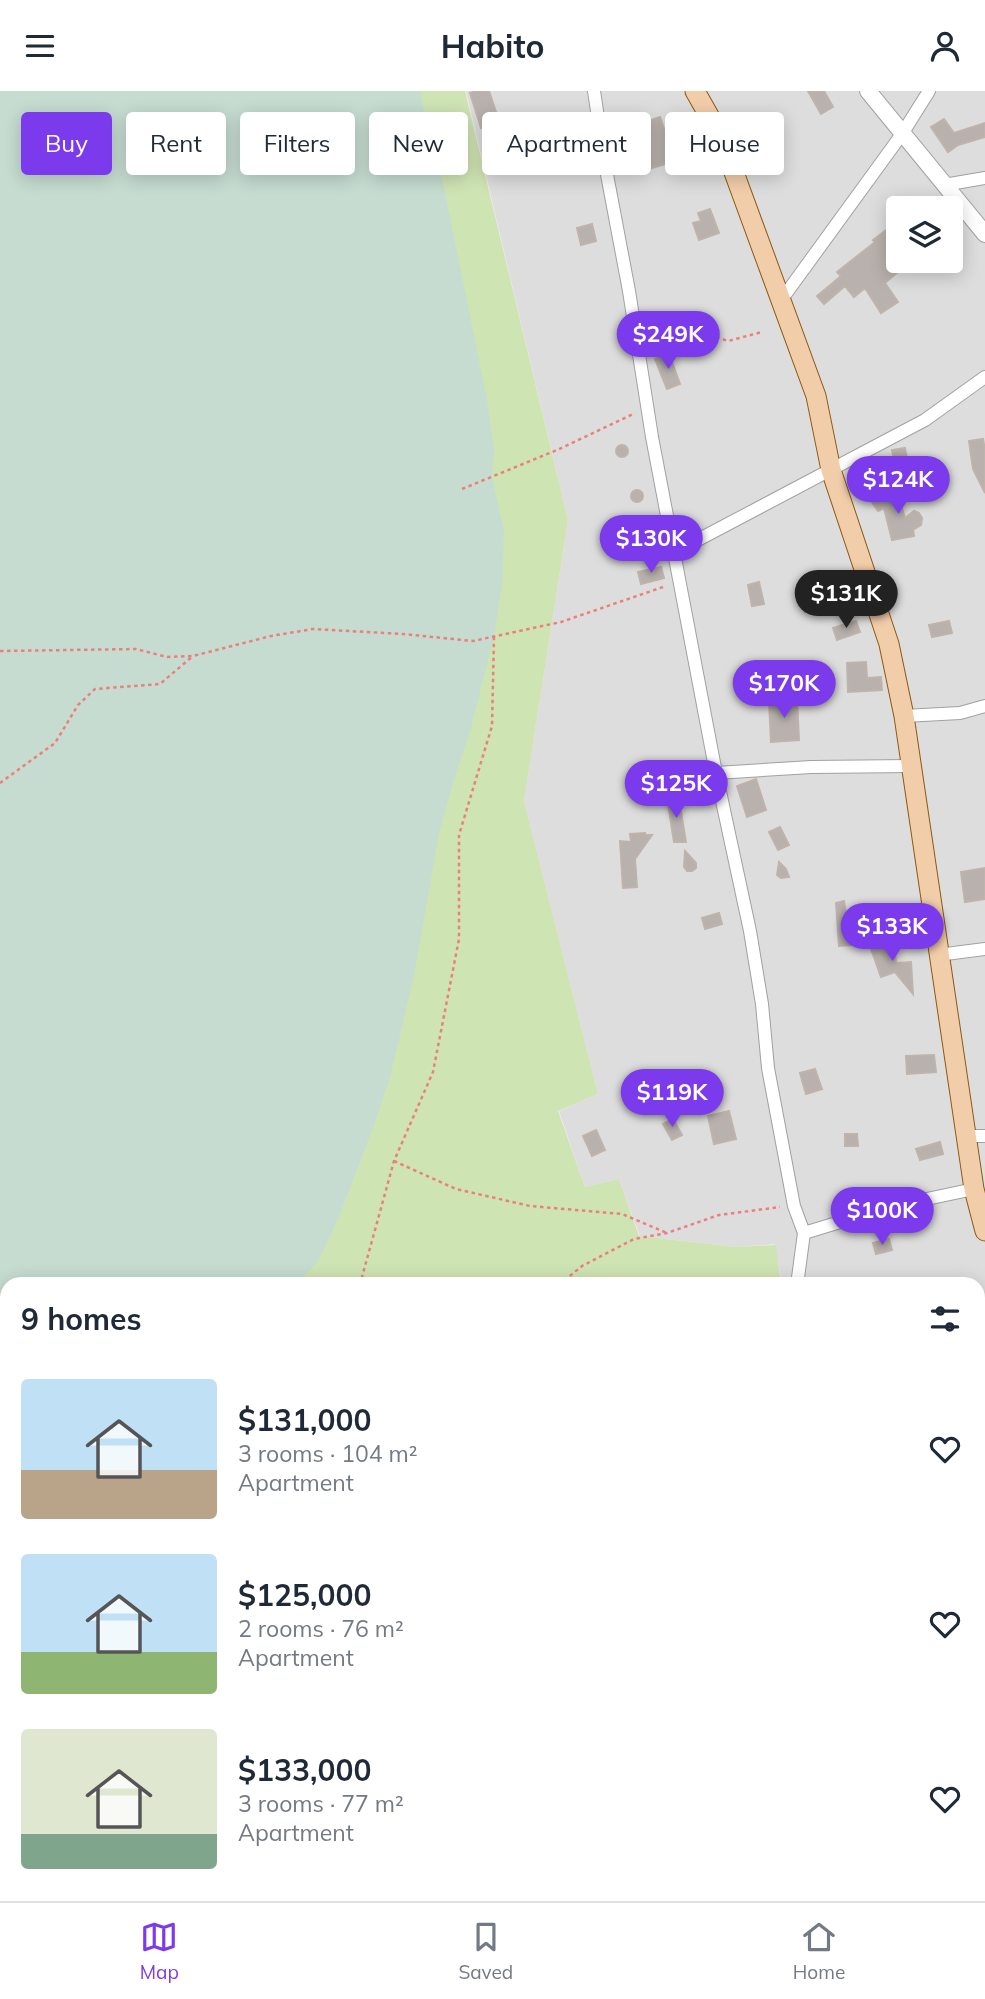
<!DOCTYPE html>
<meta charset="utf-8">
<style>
body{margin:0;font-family:Mulish,sans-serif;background:#f6f6f7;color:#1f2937;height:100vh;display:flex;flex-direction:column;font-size:26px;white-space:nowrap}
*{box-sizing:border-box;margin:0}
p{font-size:23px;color:#747a83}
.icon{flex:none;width:38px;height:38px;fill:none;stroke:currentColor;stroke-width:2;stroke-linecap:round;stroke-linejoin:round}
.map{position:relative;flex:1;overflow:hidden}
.panel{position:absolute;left:0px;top:1186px;width:985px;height:625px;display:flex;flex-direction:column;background:#fff;border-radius:21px 21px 0 0;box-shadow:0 4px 18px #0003}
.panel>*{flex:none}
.hud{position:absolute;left:21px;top:21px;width:943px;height:63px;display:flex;gap:14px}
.buttons{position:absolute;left:886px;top:105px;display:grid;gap:14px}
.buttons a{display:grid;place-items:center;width:77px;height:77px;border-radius:7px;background:#fff;box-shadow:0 4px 18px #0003;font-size:35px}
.price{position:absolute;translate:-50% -60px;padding:0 16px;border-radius:24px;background:#7c3aed;color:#fff;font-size:23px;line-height:46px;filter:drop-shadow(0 2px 4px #0008)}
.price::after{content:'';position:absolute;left:50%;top:42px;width:21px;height:16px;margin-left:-10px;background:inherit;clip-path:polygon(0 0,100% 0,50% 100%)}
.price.current{background:#222;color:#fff}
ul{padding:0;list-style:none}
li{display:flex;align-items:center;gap:21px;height:175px;padding:0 21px}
li span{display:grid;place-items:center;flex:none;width:196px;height:140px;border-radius:7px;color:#555}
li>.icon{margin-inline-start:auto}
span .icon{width:84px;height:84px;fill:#fffc;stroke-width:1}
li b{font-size:30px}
h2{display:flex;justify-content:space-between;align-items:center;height:84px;padding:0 21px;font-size:30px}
.tag{padding:0 24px;border-radius:7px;background:#fff;box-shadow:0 4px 18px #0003;font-size:24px;line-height:63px}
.tag.current{background:#7c3aed;color:#fff}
header{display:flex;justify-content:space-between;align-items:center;height:91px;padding:0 21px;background:#fff;font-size:32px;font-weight:700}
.tabs{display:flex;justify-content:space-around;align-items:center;height:98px;border-top:2px solid #e0e1e3;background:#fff;font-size:19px;color:#747a83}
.tabs a{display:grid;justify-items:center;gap:4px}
.tabs .current{color:#7c3aed}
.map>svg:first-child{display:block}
.residential{fill:#dedddd;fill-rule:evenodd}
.grass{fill:#cfe4b3}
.wetland{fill:#c6dcd0}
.building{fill:#b8b1ad;stroke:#bfb3ab;stroke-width:2}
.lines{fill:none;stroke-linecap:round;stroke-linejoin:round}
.minor-casing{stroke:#a1a1a1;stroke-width:14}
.tertiary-casing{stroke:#a1a1a1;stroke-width:18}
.primary-casing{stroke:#8b5911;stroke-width:21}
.path{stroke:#eb7f7d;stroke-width:2.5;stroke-dasharray:3.5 3.5;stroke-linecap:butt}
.minor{stroke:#fff;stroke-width:12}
.tertiary{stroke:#fff;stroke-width:16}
.primary{stroke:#f2cdaa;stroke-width:19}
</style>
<header><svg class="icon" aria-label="menu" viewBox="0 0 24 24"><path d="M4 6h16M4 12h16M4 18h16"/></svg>Habito<svg class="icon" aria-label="person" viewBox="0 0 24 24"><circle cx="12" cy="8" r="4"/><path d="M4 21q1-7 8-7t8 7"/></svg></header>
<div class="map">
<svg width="985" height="1810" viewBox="0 0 985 1810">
<rect width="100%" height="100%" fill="#efece7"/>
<path class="residential" d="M466 0H985V1690L978 1689V1194L782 1193 775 1153 736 1156 640 1145 619 1088 585 1096 559 1020 598 1003 524 710 568 429ZM898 117H950V170H898Z"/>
<path class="grass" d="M0 0H465L568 429 524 710 598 1003 558 1020 585 1096 619 1088 639 1145 736 1156 776 1154 781 1193 7 1194V1804H814L811 1810H0Z
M978 1691H985V1810H814L817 1804H978Z"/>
<path class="wetland" d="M0 0H420L425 26 439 72 487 309 494 358 492 386 504 441 502 493 494 545 471 637 454 688 439 742 414 885 390 986 374 1034 338 1128 317 1172 296 1193 7 1194V1304L0 1306Z"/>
<path class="building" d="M476 0H489L499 30 481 37 470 2Z
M808 0H824L833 16 821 23Z
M660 26 675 70 632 83 629 71 645 66 634 35Z
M944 28 954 42 985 32V46L958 54 948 61 931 36Z
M691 53 695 64 678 70 674 59Z
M710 118 719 142 699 149 693 132 701 130 698 122Z
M898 130V168L893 173 899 180 885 192 898 211 881 222 865 197 854 206 845 195 824 213 817 205 841 185 837 181 875 151 873 149Z
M592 133 596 150 581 154 577 137Z
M669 263 680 293 667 298 655 268Z
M983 348 985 359V402L973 378 969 350Z
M616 360a6 6 0 1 1 12 0a6 6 0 1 1-12 0Z
M905 357 910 383 897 386 892 359Z
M896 398 905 427 914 420 919 422 922 427 921 434 913 439 914 445 892 449 884 417 878 420 872 411Z
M631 405a6 6 0 1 1 12 0a6 6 0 1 1-12 0Z
M661 476 664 487 641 493 638 481Z
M759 491 764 513 752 515 748 494Z
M831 494 836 511 805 521 801 511 819 504 817 498Z
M856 530 860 541 837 549 833 537Z
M949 530 952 542 932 546 929 534Z
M866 571 867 587 881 586 882 599 848 601 847 572Z
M797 607 799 649 771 651 769 610Z
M756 688 766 719 747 726 737 695Z
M675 704 679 721H681L686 751H674L667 706Z
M780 736 789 754 778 759 769 741Z
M645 742V744H652L635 768 637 796 623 797 620 750 631 751 630 743Z
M685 760 696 772V777L692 780H687L684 776Z
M779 771 786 778 789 786 781 787 777 784Z
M985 777V808L965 811 961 781Z
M844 810 851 854 839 855 836 812Z
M902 814 905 828 888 831 885 817Z
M719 822 722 833 705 838 702 827Z
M894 850 896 872 911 871 913 903 895 881 881 886 870 855Z
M934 964 936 981 907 983 906 965Z
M815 978 822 998 806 1003 800 982Z
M729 1020 736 1048 714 1053 708 1025Z
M673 1028 682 1044 672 1049 663 1033Z
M596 1039 605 1059 592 1065 583 1045Z
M845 1043H857L858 1055H845Z
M940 1051 943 1063 920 1069 916 1058Z
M889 1148 892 1159 876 1163 873 1152Z"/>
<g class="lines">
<g class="minor-casing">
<path id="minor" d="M594 0 605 73 629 200 652 346 716 682 750 840 762 913 768 977 794 1115 804 1142 797 1194
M944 94 985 87
M782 208 902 43 929 0
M673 462 925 329 985 286
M904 625 960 622 985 615
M716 682 811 676 911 675
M938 864 985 858
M966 1045H985
M804 1142 889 1116 974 1098
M978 1548 985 1547
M777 1810V1804"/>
</g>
<g class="tertiary-casing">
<path id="tertiary" d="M868 0 985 143"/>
</g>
<g class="primary-casing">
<path id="primary" d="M695 0 721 46 816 305 831 379 889 553 904 625 974 1098 985 1140
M978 1465 985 1451
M812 1810 815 1804"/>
</g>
<path class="path" d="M649 235 672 231 728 250 762 241
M462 398 557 359 635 322
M0 560 136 558 167 566 193 565 271 545 313 538 403 543 473 550 561 531 666 495
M0 692 55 652 78 614 95 598 160 593 193 565
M394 1070 456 1098 530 1115 622 1123 667 1142
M364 1194 362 1186 394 1070 433 981 459 848V744L492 635 494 545
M548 1194 562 1190
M559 1194 582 1175 634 1148 667 1142 719 1124 780 1116
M0 1505 7 1503
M0 1637 7 1624
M396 1804 403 1810
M880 1804 882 1810
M331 1810 333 1804
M672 1810 678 1804"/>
<use href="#minor" class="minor"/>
<use href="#tertiary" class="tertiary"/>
<use href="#primary" class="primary"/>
</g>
</svg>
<div class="buttons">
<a><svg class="icon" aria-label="layers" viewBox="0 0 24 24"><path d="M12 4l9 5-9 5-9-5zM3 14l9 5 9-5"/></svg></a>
</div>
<b class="price" style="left:668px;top:280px">$249K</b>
<b class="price" style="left:898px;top:425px">$124K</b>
<b class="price" style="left:651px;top:484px">$130K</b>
<b class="price current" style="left:846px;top:539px">$131K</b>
<b class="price" style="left:784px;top:629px">$170K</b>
<b class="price" style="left:676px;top:729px">$125K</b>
<b class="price" style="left:892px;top:872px">$133K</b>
<b class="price" style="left:672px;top:1038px">$119K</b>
<b class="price" style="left:882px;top:1156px">$100K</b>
<div class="hud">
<a class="tag current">Buy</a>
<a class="tag">Rent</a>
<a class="tag">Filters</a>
<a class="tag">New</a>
<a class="tag">Apartment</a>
<a class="tag">House</a>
</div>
<section class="panel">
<h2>9 homes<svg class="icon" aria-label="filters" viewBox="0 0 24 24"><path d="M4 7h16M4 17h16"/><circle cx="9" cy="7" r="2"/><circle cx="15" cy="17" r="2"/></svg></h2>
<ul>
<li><span style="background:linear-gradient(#bfe0f5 65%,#b9a48a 0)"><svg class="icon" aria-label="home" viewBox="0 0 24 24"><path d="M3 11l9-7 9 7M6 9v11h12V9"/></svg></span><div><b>$131,000</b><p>3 rooms · 104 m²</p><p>Apartment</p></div><svg class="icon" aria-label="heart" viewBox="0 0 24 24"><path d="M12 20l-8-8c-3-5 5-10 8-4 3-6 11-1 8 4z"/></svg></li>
<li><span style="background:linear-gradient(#bfe0f5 70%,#8fb573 0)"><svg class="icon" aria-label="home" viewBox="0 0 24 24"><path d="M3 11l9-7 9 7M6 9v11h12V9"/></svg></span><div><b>$125,000</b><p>2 rooms · 76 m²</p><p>Apartment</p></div><svg class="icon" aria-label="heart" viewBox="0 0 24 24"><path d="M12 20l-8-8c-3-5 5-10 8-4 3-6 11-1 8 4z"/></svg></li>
<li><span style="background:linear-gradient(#dfe7d0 75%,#7fa58c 0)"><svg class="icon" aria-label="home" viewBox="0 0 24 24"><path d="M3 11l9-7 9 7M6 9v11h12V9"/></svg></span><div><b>$133,000</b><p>3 rooms · 77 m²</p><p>Apartment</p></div><svg class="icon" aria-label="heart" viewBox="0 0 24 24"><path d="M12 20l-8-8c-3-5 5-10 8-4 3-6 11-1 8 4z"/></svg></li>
</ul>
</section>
</div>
<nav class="tabs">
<a class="current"><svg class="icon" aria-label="map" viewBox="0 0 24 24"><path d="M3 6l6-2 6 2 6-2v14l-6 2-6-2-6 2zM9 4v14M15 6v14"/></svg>Map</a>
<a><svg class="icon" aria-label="saved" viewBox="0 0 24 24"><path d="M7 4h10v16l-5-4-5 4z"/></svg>Saved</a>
<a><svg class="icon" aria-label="home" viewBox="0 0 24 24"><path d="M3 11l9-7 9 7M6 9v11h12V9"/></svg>Home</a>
</nav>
